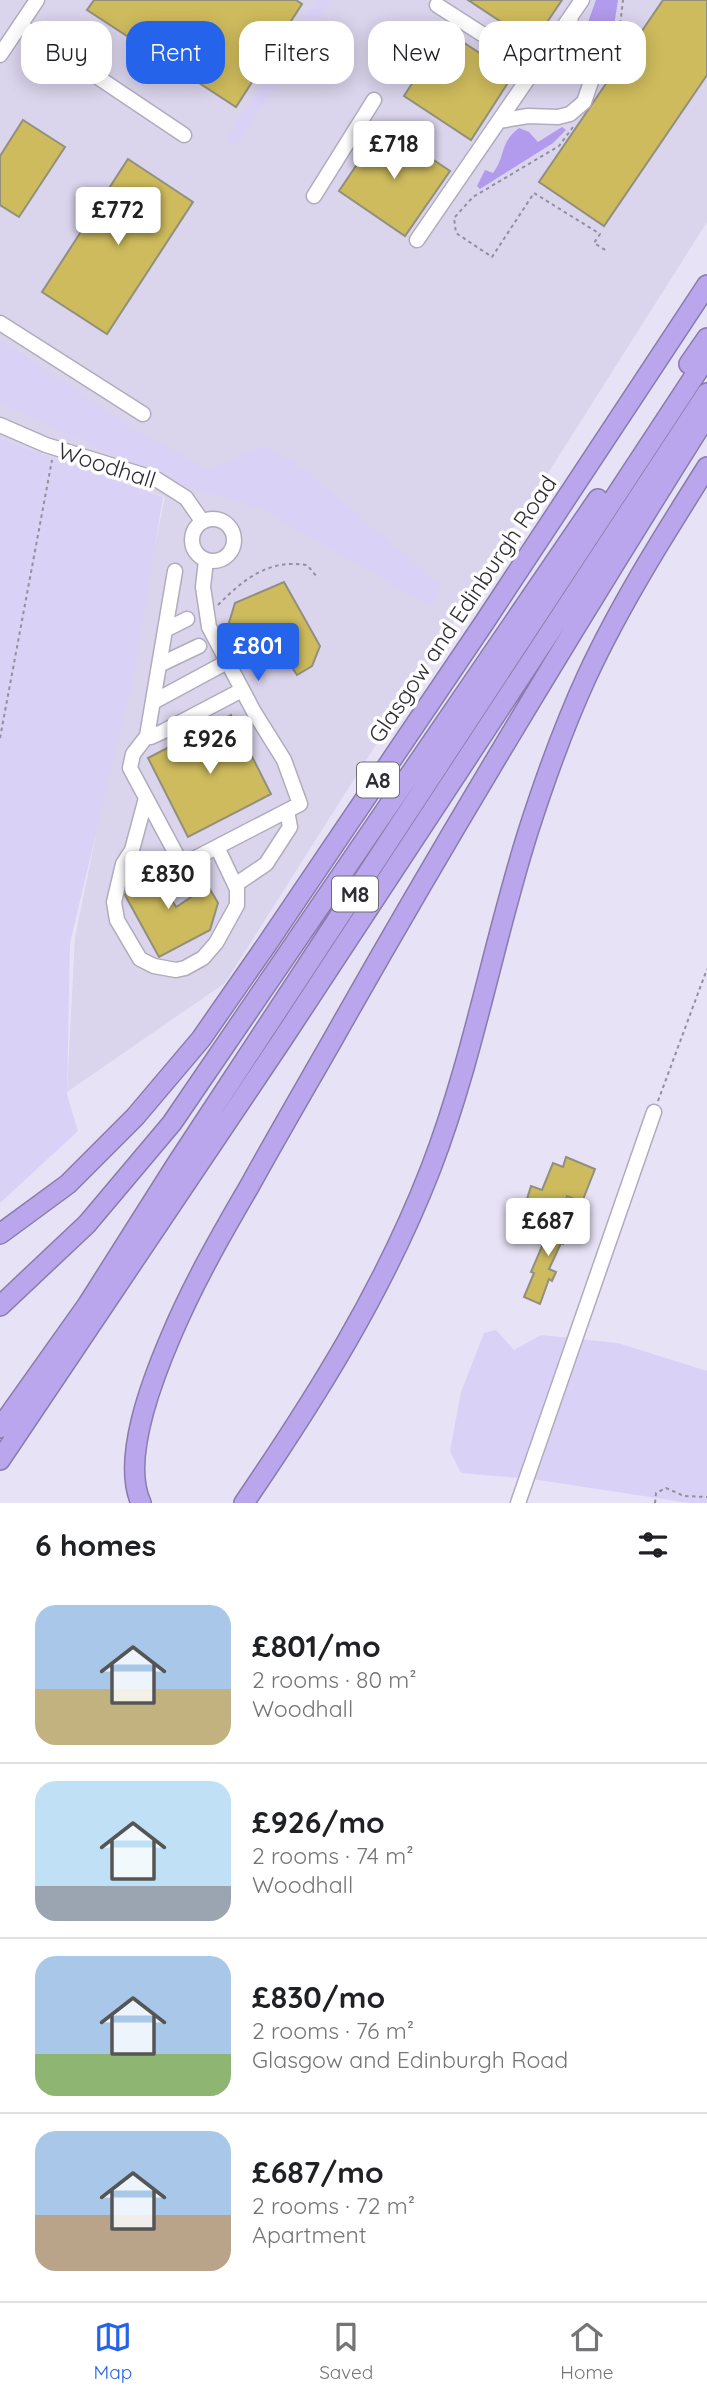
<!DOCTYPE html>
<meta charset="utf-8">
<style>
body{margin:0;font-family:Quicksand,sans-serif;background:#f2f2f2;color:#202124;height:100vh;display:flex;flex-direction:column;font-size:26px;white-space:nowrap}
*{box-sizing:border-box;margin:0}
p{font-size:23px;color:#757577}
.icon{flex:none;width:38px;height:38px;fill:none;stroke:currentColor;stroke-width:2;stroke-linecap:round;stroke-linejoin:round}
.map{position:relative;height:1503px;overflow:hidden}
.details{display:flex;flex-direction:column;background:#fff;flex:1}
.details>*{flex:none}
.guide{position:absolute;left:21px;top:21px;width:665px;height:63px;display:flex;gap:14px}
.price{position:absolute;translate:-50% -60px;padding:0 16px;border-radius:7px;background:#fff;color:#222;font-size:23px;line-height:46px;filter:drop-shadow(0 2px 4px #0008)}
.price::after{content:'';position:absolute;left:50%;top:42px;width:21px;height:16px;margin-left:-10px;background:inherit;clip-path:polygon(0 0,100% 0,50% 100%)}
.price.on{background:#2563eb;color:#fff}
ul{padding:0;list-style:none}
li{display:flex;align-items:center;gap:21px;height:175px;padding:0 35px}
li+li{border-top:2px solid #e0e0e0}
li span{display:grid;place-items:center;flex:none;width:196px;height:140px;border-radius:21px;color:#555}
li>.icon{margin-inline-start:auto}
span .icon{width:84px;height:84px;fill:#fffc;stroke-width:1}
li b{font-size:30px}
h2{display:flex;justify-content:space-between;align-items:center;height:84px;padding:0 35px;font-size:30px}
.pill{padding:0 24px;border-radius:21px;background:#fff;box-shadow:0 4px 18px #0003;font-size:24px;line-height:63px}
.pill.on{background:#2563eb;color:#fff}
.dock{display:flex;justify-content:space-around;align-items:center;height:98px;border-top:2px solid #e0e0e0;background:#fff;font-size:19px;color:#757577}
.dock a{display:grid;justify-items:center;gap:4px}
.dock .on{color:#2563eb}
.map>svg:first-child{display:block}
.built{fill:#dad4ec}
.green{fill:#dad2f6}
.water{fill:#b29aec}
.building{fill:#cebb5d;stroke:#928f7d;stroke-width:2}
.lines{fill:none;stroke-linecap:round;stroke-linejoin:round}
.minor-casing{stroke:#b0acbe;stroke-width:17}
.highway-casing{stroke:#897cac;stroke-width:22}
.path{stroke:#93909d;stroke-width:2;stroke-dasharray:3.5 3.5;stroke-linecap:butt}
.minor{stroke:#fff;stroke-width:14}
.highway{stroke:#b9a6ec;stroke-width:19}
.labels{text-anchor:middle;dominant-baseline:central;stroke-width:7;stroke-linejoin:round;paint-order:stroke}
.shield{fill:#fff;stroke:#6d6c71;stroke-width:2}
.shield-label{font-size:21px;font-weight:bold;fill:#2f2d34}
.street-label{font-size:23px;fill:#2f2d34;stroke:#fff}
</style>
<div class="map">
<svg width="707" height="1503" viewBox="0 0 707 1503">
<rect width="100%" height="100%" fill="#e7e2f5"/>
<path class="built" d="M0 0H707V222L225 983 67 1092 75 938 165 497 0 438Z"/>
<path class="green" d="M317 0H332L236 146 226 139Z
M0 340 134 429 208 469 265 446 295 462 440 585 432 607 260 508 186 487 0 404Z
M0 438 163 497 134 675 70 943 67 1095 78 1131 0 1203Z
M496 1330 514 1350 541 1335 618 1343 707 1371V1503H689L532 1479 461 1473 450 1451 461 1392 484 1333Z"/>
<path class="water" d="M596 0H618L608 64 602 72 599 69C598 59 602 52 601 42L592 36 587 25Z
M562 127 566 130 553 143 480 189 477 186 485 170 493 173C506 156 499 143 519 128L529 132 538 142Z"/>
<path class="building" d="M94 0H296L302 4 236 107 87 10Z
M468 0H562L533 43Z
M663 0H707V75L604 226 539 182Z
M446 31 513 75 471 140 404 96Z
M23 120 65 147 19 217 0 205V156Z
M383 126 450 171 405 236 339 191Z
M128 159 193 202 107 334 42 292Z
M284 582 320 646 312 666 297 675 269 633 238 648 228 626 235 603Z
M231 715 271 794 188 837 148 758Z
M150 863 176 907 208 886 218 903 210 930 159 957 125 895 131 870Z
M566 1157 595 1169 582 1202 567 1196 561 1212 527 1199 531 1186 542 1190 553 1163 563 1167Z
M555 1216 577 1225 569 1242 565 1240 563 1244 561 1243 549 1269 556 1272 552 1281 549 1279 540 1304 524 1297 534 1273 531 1272Z"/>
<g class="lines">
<g class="minor-casing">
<path id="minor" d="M437 5 482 34
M20 25 184 135
M0 55 37 0
M499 121 528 116 558 117 570 114 584 102 592 79 586 61 575 45 570 18
M314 196 374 100
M417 240 582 0
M0 323 143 414
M0 425 46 445 156 479 186 498 202 521
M192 540a21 21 0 1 1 42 0a21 21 0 1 1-42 0Z
M175 571 147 736 151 737 164 731 242 690
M165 630 187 619
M159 665 199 646
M153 702 227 662
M147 736 133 754 130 768 182 865 300 804 284 760 254 712 209 627 203 587 206 560
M146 798 132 850 123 864 114 902 117 920 140 959 154 966 176 970 185 968 203 958 216 943 237 905V889L217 847
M235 885 266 864 290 827 287 811
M518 1503 654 1112"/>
</g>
<g class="highway-casing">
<path id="highway" d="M689 364 707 338
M0 1234 68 1184 135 1117 201 1039 267 944 484 623 707 285
M0 1306 87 1224 172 1123 598 499
M0 1428 88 1304 176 1165 707 357
M0 1460 282 1040 707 393
M141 1503C121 1459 153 1378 171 1336 193 1284 221 1235 249 1187 276 1138 304 1090 332 1041 451 830 577 622 706 417
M244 1503C317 1396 384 1289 431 1168 473 1059 493 943 528 832 545 779 564 726 587 676 621 603 664 535 707 467"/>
</g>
<path class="path" d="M605 76 616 59 623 0
M573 127 559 146 473 197 454 218 456 233 492 257 534 193 600 234 594 243 607 251
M218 605C244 579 268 559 307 565L318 578
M0 738 52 460
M658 1101 707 969
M655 1503 656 1493 666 1488 684 1496 707 1497"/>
<use href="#minor" class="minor"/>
<use href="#highway" class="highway"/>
</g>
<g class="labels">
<g class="shield">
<rect x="357" y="762.5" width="42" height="35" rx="5"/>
<rect x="332" y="876.5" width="46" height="35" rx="5"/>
</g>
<g class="shield-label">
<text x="378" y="780">A8</text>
<text x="355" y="894">M8</text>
</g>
<g class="street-label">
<text transform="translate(107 465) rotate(18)">Woodhall</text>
<text transform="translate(462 609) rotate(-56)">Glasgow and Edinburgh Road</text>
</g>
</g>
</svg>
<b class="price" style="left:394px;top:181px">£718</b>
<b class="price" style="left:118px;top:247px">£772</b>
<b class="price on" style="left:258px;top:683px">£801</b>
<b class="price" style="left:210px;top:776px">£926</b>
<b class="price" style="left:168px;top:911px">£830</b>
<b class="price" style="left:548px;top:1258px">£687</b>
<div class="guide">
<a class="pill">Buy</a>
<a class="pill on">Rent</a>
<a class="pill">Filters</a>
<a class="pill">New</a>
<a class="pill">Apartment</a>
</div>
</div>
<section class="details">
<h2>6 homes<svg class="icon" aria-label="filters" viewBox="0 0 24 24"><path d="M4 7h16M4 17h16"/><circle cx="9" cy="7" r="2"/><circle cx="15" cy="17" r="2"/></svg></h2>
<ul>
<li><span style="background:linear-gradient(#a9c7e8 60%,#c2b280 0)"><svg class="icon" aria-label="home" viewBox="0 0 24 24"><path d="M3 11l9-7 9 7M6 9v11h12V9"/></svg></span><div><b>£801/mo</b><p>2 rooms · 80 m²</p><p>Woodhall</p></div></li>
<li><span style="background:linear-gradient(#bfe0f5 75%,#9aa5b1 0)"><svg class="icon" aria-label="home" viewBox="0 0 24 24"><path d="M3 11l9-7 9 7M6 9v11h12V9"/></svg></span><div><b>£926/mo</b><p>2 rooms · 74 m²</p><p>Woodhall</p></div></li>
<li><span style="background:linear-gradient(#a9c7e8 70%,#8fb573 0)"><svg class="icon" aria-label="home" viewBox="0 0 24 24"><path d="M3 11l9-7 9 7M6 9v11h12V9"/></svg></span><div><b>£830/mo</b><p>2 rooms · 76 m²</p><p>Glasgow and Edinburgh Road</p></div></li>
<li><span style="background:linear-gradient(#a9c7e8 60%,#b9a48a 0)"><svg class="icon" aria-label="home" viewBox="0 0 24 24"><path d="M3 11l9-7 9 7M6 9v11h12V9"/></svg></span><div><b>£687/mo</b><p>2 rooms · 72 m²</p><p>Apartment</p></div></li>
</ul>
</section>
<nav class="dock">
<a class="on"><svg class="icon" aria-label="map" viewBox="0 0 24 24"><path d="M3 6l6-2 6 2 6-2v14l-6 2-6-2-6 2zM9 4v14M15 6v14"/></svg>Map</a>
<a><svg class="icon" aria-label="saved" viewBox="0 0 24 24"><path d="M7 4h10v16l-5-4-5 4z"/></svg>Saved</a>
<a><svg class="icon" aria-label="home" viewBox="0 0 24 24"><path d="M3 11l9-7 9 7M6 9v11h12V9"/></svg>Home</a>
</nav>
